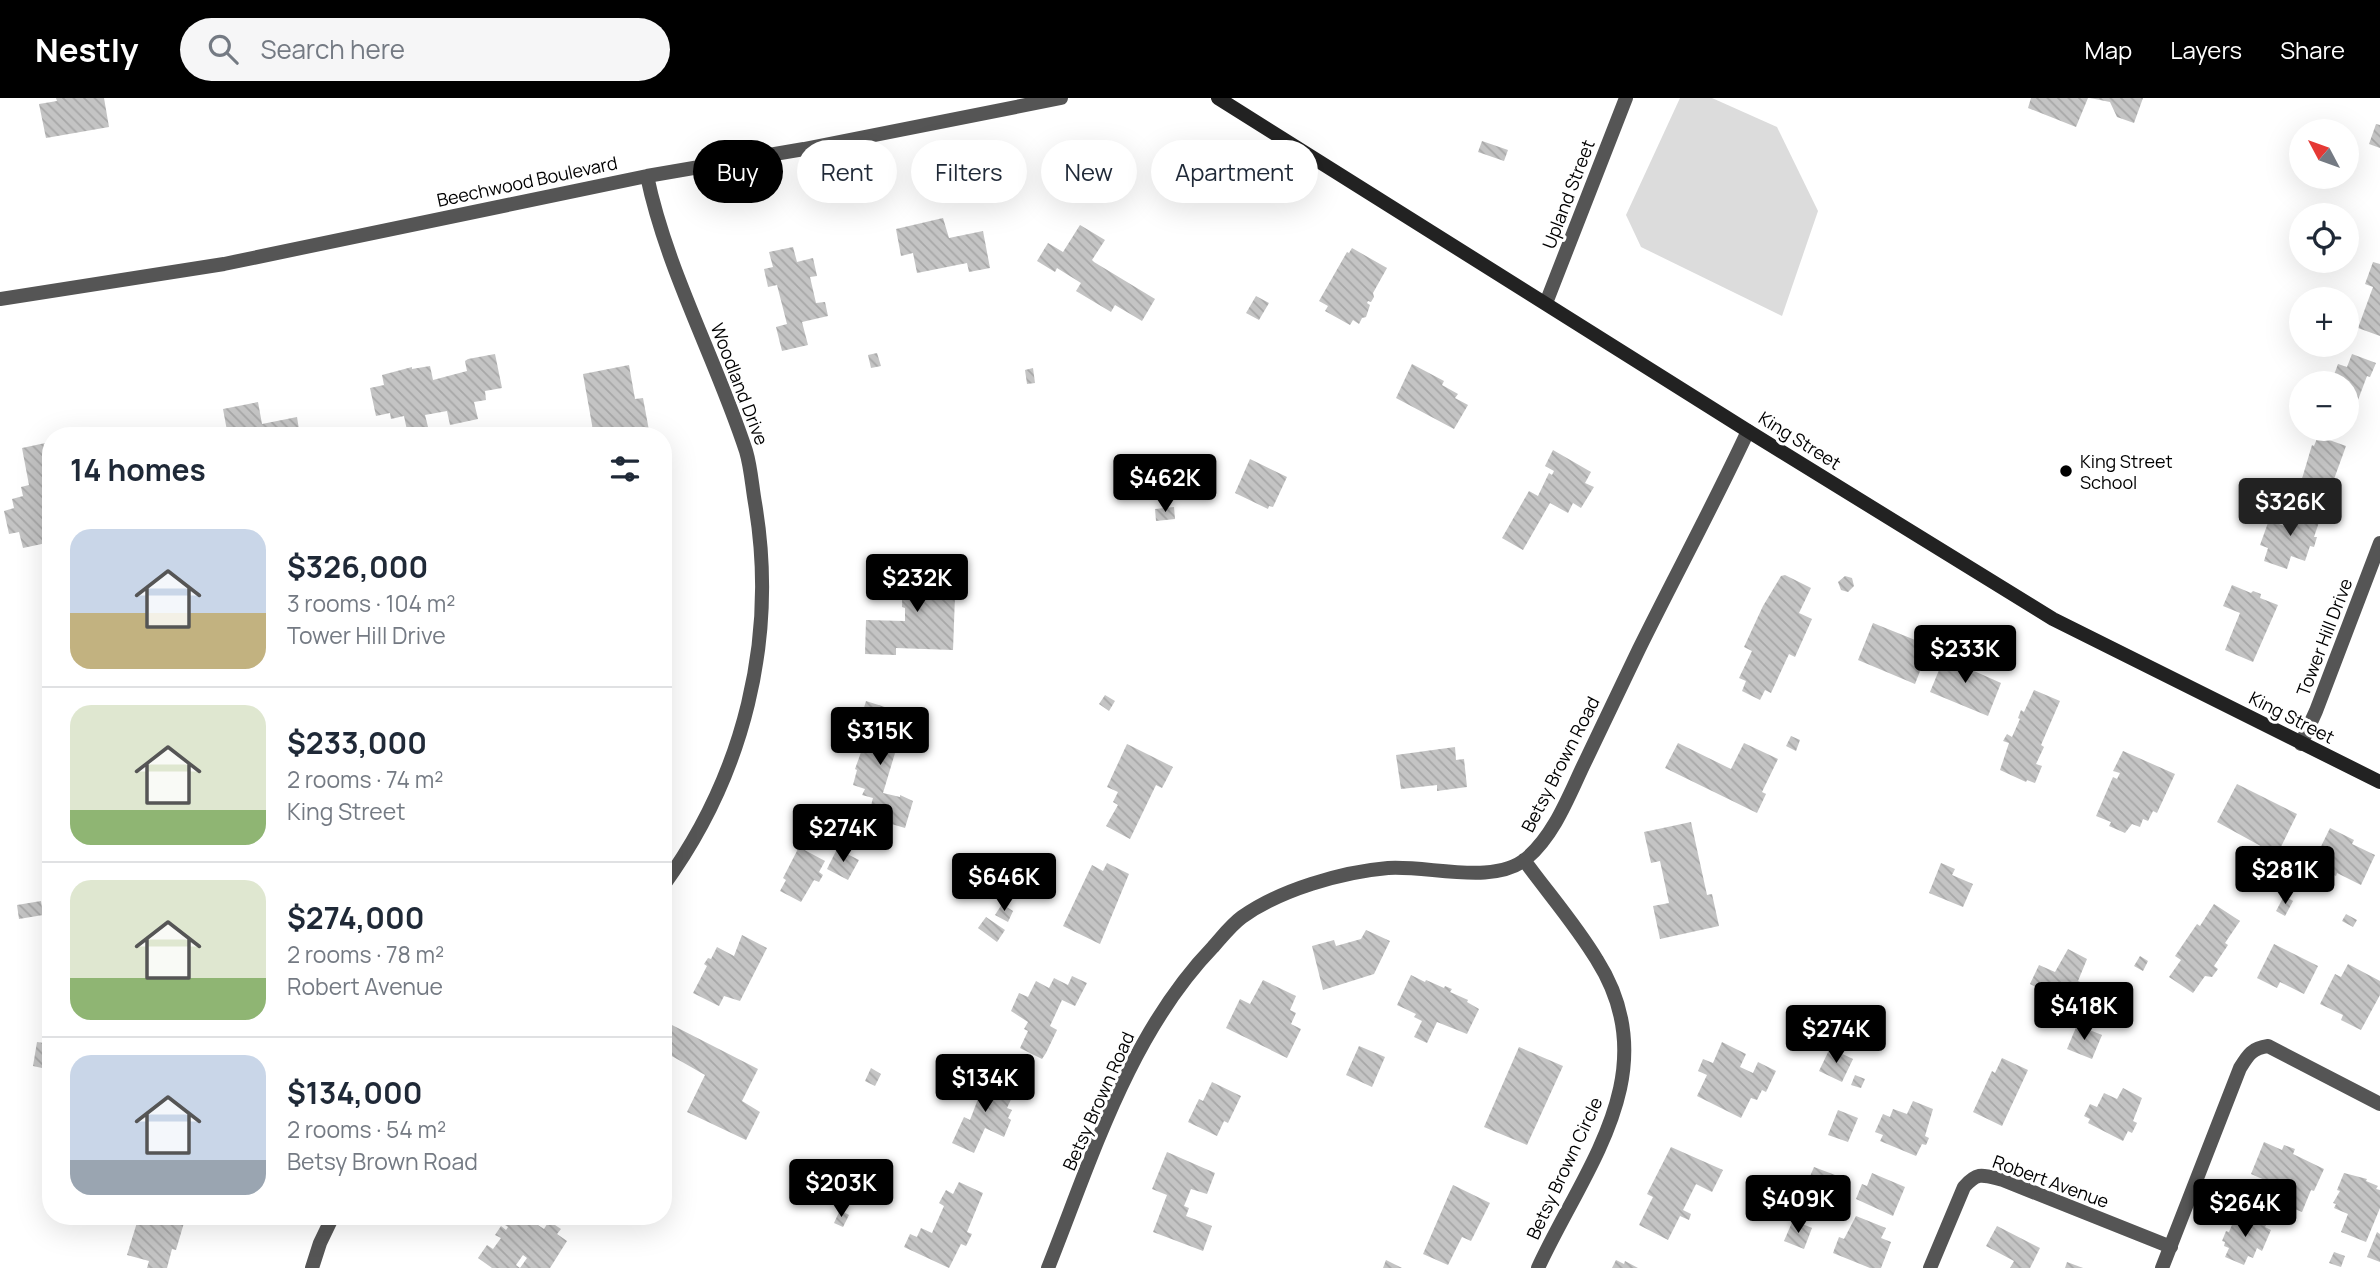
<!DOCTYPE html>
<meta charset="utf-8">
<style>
body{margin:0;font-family:Manrope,sans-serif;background:#f6f6f7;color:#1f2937;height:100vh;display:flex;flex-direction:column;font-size:26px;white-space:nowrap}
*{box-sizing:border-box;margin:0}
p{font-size:23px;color:#747a83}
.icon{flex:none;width:38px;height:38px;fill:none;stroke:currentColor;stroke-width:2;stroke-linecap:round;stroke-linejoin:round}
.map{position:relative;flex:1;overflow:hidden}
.sheet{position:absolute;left:42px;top:329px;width:630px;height:798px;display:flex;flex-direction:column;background:#fff;border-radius:28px;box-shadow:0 7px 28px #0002}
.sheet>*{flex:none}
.top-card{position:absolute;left:693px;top:42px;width:665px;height:63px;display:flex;gap:14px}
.needle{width:46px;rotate:311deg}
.buttons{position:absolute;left:2289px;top:21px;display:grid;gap:14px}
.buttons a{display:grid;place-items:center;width:70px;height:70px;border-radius:50%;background:#fff;box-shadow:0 7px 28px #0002;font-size:35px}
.price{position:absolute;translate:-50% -60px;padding:0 16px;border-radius:7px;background:#000;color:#fff;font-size:23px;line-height:46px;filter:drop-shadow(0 2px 4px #0008)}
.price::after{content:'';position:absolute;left:50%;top:42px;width:21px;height:16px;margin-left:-10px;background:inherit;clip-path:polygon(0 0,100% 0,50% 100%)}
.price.current{background:#222;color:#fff}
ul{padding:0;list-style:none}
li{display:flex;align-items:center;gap:21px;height:175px;padding:0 28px}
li+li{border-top:2px solid #e0e1e3}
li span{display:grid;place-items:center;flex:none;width:196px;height:140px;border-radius:21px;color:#555}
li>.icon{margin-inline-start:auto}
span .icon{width:84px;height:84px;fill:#fffc;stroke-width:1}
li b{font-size:30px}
h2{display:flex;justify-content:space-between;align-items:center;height:84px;padding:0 28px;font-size:30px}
.chip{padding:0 24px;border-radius:32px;background:#fff;box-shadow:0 7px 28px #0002;font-size:24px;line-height:63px}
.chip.current{background:#000;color:#fff}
header{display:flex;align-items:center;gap:42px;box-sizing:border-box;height:98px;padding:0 35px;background:#000;color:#fff}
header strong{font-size:33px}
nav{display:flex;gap:38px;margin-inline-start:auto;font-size:24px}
.search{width:490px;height:63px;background:#f6f6f7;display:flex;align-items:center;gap:18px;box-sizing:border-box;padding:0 24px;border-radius:38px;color:#747a83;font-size:26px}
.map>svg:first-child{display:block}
.grass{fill:#dcdcdc}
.building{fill:url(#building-back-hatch);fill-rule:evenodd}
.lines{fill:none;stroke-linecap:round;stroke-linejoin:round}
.minor{stroke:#555;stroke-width:14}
.secondary{stroke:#222;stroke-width:14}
.poi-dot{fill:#000;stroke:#fff;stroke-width:2.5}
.labels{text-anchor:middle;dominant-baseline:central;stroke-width:6;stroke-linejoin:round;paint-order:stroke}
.street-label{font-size:18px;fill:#000;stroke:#fff}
.poi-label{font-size:18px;fill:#000;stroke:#fff;text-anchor:start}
</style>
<header>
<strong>Nestly</strong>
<div class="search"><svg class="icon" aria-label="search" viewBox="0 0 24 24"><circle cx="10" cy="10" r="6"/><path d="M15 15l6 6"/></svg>Search here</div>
<nav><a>Map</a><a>Layers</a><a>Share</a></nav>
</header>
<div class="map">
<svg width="2380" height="1170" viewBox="0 0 2380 1170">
<defs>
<pattern id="building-back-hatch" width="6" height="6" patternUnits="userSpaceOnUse" patternTransform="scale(1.75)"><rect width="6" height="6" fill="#c4c4c4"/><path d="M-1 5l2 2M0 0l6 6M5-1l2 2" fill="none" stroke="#a7a7a7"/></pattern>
</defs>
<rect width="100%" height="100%" fill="#fff"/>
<path class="grass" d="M1680 0H1712L1777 29 1818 113 1782 218 1641 149 1626 117Z"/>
<path class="building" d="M56 0H104L109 29 46 40 39 6 57 3Z
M2031 0H2088L2076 29 2028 10Z
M2090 0H2143L2134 25 2117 19 2110 4Z
M2376 26 2380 27V50L2369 46Z
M1482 43 1508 52 1504 63 1478 54Z
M1004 60 1008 84 985 89 981 65Z
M943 120 949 140 983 133 990 170 969 174 967 165 917 175 913 155 901 158 896 131Z
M1080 127 1105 142 1092 162 1094 164 1155 201 1142 223 1115 207 1111 214 1076 193 1081 185 1057 170 1055 174 1037 163 1048 145 1063 154Z
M793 149 797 164 813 160 817 178 810 179 816 205 825 204 828 218 802 224 808 247 782 253 776 229 787 226 777 187 768 189 764 171 773 169 769 154Z
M1352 150 1387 170 1373 195 1374 199 1371 204 1368 203 1367 205 1370 207 1366 219 1362 220 1359 226 1353 222 1350 227 1325 213 1328 208 1319 203 1347 154 1349 155Z
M2373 164 2380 166V238L2358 230 2373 189 2365 186Z
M1256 198 1269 205 1259 222 1246 215Z
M877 255 881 268 871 270 868 257Z
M495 256 502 290 485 293 486 302 474 304 478 321 450 327 447 313 425 317 429 333 408 337 404 318 391 321 390 315 376 318 370 290 384 287 382 277 412 269V271L430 268 433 282 467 273 465 263 468 261Z
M2352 256 2376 265 2370 279 2367 278 2352 318 2347 316V285H2331L2338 266 2347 269Z
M1412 266 1444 283 1442 287 1458 296 1455 300 1468 307 1454 331 1396 300Z
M629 267 635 301 643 300 650 338H594L583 276Z
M1033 270 1035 285 1027 286 1025 272Z
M258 304 262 326 297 319 300 338H228L223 311Z
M172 331 173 338H142V336Z
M122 333 123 338H103V336Z
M2318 338 2346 348 2329 395 2301 384 2312 347 2314 348Z
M50 344 51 444 23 450 19 434 9 436 4 413 14 410 12 401 23 398 21 389 29 387 22 350Z
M1553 352 1591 374 1585 385 1594 389 1581 410 1573 405 1568 415 1550 405 1523 452 1502 440 1529 393 1538 398 1549 375 1552 377 1554 373 1545 368Z
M1250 361 1287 379 1273 409 1269 408 1268 411 1235 395Z
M1174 409 1175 421 1156 423 1155 411Z
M2290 410 2320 421 2314 439H2317L2314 449 2310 448 2305 463 2291 458 2287 471 2264 463 2268 450 2260 447 2269 422 2284 428Z
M903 463 945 465 944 498H955L953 552 896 550V557L865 556 866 522 905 523V510L902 509Z
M1785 477 1811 490 1799 515 1812 521 1795 559 1789 556 1771 595 1765 592 1760 602 1742 593 1746 583 1739 580 1752 553 1744 549 1763 508 1781 478Z
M1845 478 1852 480 1854 488 1848 494 1841 492 1838 484Z
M2232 487 2251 495 2253 493 2261 496 2260 500 2278 507 2253 564 2225 552 2240 515 2223 508Z
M1873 525 1930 548 1915 586 1858 562Z
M1946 555 1976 567 1974 573 2001 585 1988 618 1930 594Z
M2034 592 2060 603 2041 647 2044 649 2036 666 2042 668 2035 685 2027 682 2026 684 2000 672 2009 645 2003 643 2007 636 2012 639 2020 621 2018 620 2021 612 2024 614Z
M1105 597 1115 603 1109 613 1099 606Z
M866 603 891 611 888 619 897 622 890 643 898 645 883 695 900 699V697L913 703 905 730 868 719 873 700 862 697 865 691 853 687 857 672 855 671 870 629 859 626Z
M1791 638 1800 642 1796 653 1786 648Z
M1678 645 1731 671 1744 645 1778 661 1762 694 1766 696 1757 715 1665 670Z
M1127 646 1173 669 1162 690 1156 687 1130 741 1106 728 1118 707 1113 704 1118 694 1107 689Z
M1455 649 1456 662 1464 661 1467 689 1437 693V687L1401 691 1396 657Z
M2123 653 2175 676 2157 715 2153 713 2148 723 2143 721 2140 729 2132 726 2125 735 2109 728 2111 724 2096 718 2113 679 2117 681 2120 675 2113 673Z
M2237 686 2297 716 2277 757 2217 724Z
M1691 724 1707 797 1712 796 1719 828 1660 841 1653 808 1669 805 1660 763 1651 765 1644 734Z
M2330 730 2354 742 2352 746 2375 757 2361 787 2337 775 2336 778 2312 767Z
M799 749 825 763 819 774 823 777 819 784 814 782 801 804 780 793 786 782 783 780Z
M837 751 859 762 848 782 827 771Z
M1107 765 1129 776 1100 846 1063 828 1092 767 1103 773Z
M1941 765 1955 771 1952 777 1973 786 1963 809 1929 795Z
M2284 798 2293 803 2285 818 2276 813Z
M41 803 43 817 19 821 17 807Z
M1002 806 1013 813 1008 824 995 817Z
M2214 806 2240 823 2225 845 2228 847 2214 868 2218 871 2212 879 2205 878 2193 895 2169 879 2181 862 2175 858 2197 826 2200 828Z
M2346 816 2357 822 2353 829 2342 823Z
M986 819 1005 832 997 844 978 830Z
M1366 832 1390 843 1374 876 1323 892 1312 848 1334 842 1336 848 1361 841Z
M742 837 767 850 740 903 724 898 719 908 693 895 707 868 704 866 708 860 711 861 717 849 734 858Z
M2274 846 2318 868 2304 896 2280 884 2277 890 2257 880Z
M2068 851 2087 861 2078 883 2082 885 2078 894 2074 892 2068 904 2063 902 2061 907 2048 900 2050 896 2030 886 2039 867 2055 874Z
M2140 858 2148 863 2143 873 2134 868Z
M2348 866 2380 883V897L2361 932 2341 922 2343 917 2320 906 2335 876 2341 879Z
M1411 877 1425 884 1426 882 1444 890 1445 888 1452 891 1450 894 1468 902 1467 904 1479 911 1467 936 1437 924 1427 945 1414 939 1422 923 1414 919 1416 916 1397 907Z
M1072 878 1087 885 1075 908 1062 902 1050 928 1057 932 1046 955 1042 961 1020 950 1028 933 1024 931 1028 924 1011 913 1019 895 1028 899 1036 883 1049 890 1054 880 1068 887Z
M1263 882 1296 898 1290 912 1296 915 1291 926 1301 931 1287 960 1226 930 1240 901 1250 906Z
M670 926 758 971 742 1003 760 1014 746 1042 687 1014 705 977 663 953V940Z
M2077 927 2102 937 2092 961 2067 951Z
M37 944 51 946V972L33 968Z
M1722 944 1746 956 1740 969 1753 975 1758 964 1776 973 1766 994 1762 992 1757 1002 1751 1000 1741 1020 1697 998 1707 977 1698 973 1703 961 1713 965Z
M1359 948 1385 959 1372 989 1346 977Z
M1519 949 1563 968 1527 1047 1484 1029Z
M1830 950 1853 961 1842 984 1819 973Z
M2002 960 2028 972 2002 1028 1973 1014 1992 973 1995 975Z
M871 970 881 976 875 988 865 983Z
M1855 977 1865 981 1861 990 1851 987Z
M974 978 1014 995 1007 1010 1012 1012 1008 1020 1011 1022 1004 1039 985 1030 974 1055 952 1045 964 1019 970 1022 978 1001 966 996Z
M1212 984 1241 998 1228 1025 1224 1023 1217 1038 1188 1024 1199 1001 1203 1003Z
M2123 990 2142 1000 2133 1023 2137 1025 2132 1035 2128 1033 2123 1043 2088 1025 2090 1021 2084 1018 2090 1006 2097 1009 2104 995 2117 1001Z
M1913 1003 1933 1011 1925 1038 1929 1040 1926 1047 1922 1046 1916 1058 1880 1043 1883 1037 1875 1034 1883 1016 1890 1019 1893 1011 1907 1016Z
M1838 1012 1858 1020 1848 1044 1828 1037Z
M2264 1044 2282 1052 2284 1047 2295 1051 2293 1056 2324 1071 2314 1093 2311 1092 2302 1114 2265 1099 2268 1093 2264 1091 2267 1083 2251 1076Z
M1671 1049 1723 1072 1712 1094 1696 1086 1683 1112 1691 1116 1689 1122 1680 1118 1668 1142 1639 1127 1653 1099 1647 1096Z
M1167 1054 1215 1075 1207 1096 1191 1091 1184 1108 1189 1110 1186 1118 1212 1128 1203 1153 1153 1134 1167 1097 1152 1091Z
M1814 1069 1835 1077 1827 1099 1805 1090Z
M1872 1075 1905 1089 1893 1118 1856 1101 1862 1086 1867 1088Z
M2344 1075 2367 1081 2366 1083 2378 1088 2376 1091 2380 1092V1110L2366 1144 2341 1134 2348 1116 2334 1110 2336 1106 2333 1105 2340 1093 2337 1092Z
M959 1084 983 1095 967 1134 972 1136 966 1148 961 1146 949 1170 904 1149 910 1136 917 1139 921 1130 932 1135 944 1108 939 1105 946 1092 953 1096Z
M1453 1087 1490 1105 1471 1143 1462 1139 1448 1167 1423 1156Z
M840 1112 849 1117 843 1129 834 1125Z
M2237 1115 2266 1127 2265 1129 2271 1132 2262 1153 2257 1150 2253 1160 2248 1158 2244 1167 2225 1159 2229 1150 2224 1148 2225 1144 2222 1143 2226 1133 2229 1134Z
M139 1118 162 1121 163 1118H186L176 1152 172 1151 167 1170H147L149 1163 127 1157Z
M498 1118H531L529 1121 544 1131 549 1123 561 1131 557 1136 567 1143 550 1170H492L478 1160 487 1147 493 1151 501 1140 495 1137 501 1128 506 1132 508 1129 496 1121ZM523 1157 527 1160 520 1170 516 1167Z
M1856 1118 1886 1130 1881 1140 1891 1144 1881 1170H1870L1833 1155 1839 1139 1844 1141Z
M1793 1122 1812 1130 1804 1151 1784 1143Z
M1997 1128 2040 1150 2030 1170H2010L2014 1163 1986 1148Z
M2377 1134 2380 1136V1164L2367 1159Z
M2334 1154 2345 1158 2341 1169 2329 1165Z
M1386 1162 1402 1170H1383Z
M1616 1162 1624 1166 1625 1163 1638 1170H1612Z
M2067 1164 2083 1170H2065Z"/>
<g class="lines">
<path class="minor" d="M647 78C667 173 716 261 746 353 751 370 752 388 755 405 778 541 744 677 663 788
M0 201 224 166 647 78 804 51 1061 0
M1546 205 1626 0
M2301 646 2316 613 2380 445
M1524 762C1548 795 1576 827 1597 862 1668 974 1584 1070 1538 1170
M312 1170 320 1145 333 1118
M1048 1170C1092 1060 1129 936 1213 849 1222 839 1231 827 1242 819 1280 792 1341 774 1388 770 1429 767 1494 788 1527 760 1555 736 1569 697 1585 664 1603 626 1621 588 1639 551 1675 478 1714 406 1748 333
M1930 1170 1964 1089C1978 1073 1983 1077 2003 1082L2171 1149
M2162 1170 2240 970C2248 957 2252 950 2268 948L2380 1006"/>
<path class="secondary" d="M1218 0 1748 333 2053 521 2380 684"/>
</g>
<circle class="poi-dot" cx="2066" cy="373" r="7"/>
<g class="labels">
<g class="street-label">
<text transform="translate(527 83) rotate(-12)">Beechwood Boulevard</text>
<text transform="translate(1568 96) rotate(-69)">Upland Street</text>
<text transform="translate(740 286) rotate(69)">Woodland Drive</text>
<text transform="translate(1800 342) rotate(32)">King Street</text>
<text transform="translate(2324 539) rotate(-69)">Tower Hill Drive</text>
<text transform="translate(2292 619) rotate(27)">King Street</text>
<text transform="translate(1560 666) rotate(-63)">Betsy Brown Road</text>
<text transform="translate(1098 1003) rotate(-66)">Betsy Brown Road</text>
<text transform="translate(1564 1070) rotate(-65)">Betsy Brown Circle</text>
<text transform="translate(2051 1083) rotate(20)">Robert Avenue</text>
</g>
<g class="poi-label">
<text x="2080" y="363">King Street<tspan x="2080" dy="21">School</tspan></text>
</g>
</g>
</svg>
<div class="buttons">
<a><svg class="needle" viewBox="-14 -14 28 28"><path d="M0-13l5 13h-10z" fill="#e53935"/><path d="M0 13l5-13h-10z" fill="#747a83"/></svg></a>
<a><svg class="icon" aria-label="locate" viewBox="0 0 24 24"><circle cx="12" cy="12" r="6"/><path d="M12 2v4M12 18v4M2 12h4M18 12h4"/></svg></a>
<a>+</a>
<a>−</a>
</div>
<b class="price" style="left:1165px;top:416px">$462K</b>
<b class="price current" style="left:2290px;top:440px">$326K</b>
<b class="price" style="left:917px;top:516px">$232K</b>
<b class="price" style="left:1965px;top:587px">$233K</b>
<b class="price" style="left:880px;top:669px">$315K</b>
<b class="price" style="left:843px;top:766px">$274K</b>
<b class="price" style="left:2285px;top:808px">$281K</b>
<b class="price" style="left:1004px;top:815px">$646K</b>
<b class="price" style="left:2084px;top:944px">$418K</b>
<b class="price" style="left:1836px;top:967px">$274K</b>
<b class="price" style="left:985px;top:1016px">$134K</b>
<b class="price" style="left:841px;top:1121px">$203K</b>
<b class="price" style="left:1798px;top:1137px">$409K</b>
<b class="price" style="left:2245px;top:1141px">$264K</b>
<div class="top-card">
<a class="chip current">Buy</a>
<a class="chip">Rent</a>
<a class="chip">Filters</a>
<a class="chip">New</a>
<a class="chip">Apartment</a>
</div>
<section class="sheet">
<h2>14 homes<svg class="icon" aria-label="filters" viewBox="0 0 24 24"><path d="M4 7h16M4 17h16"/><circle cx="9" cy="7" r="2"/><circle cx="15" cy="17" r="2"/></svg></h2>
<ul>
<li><span style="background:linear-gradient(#c9d6e8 60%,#c2b280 0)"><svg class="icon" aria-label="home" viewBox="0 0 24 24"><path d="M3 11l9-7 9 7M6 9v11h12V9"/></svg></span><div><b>$326,000</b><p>3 rooms · 104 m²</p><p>Tower Hill Drive</p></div></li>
<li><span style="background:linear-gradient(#dfe7d0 75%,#8fb573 0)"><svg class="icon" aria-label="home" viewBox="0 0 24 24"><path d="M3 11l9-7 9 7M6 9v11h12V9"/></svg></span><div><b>$233,000</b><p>2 rooms · 74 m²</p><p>King Street</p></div></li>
<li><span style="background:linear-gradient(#dfe7d0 70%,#8fb573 0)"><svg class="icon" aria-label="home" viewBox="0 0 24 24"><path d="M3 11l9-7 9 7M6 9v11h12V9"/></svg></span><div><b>$274,000</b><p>2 rooms · 78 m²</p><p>Robert Avenue</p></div></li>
<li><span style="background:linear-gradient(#c9d6e8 75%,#9aa5b1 0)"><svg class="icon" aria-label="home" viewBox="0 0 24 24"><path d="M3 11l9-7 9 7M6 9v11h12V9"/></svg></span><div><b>$134,000</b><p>2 rooms · 54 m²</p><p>Betsy Brown Road</p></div></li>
</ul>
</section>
</div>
